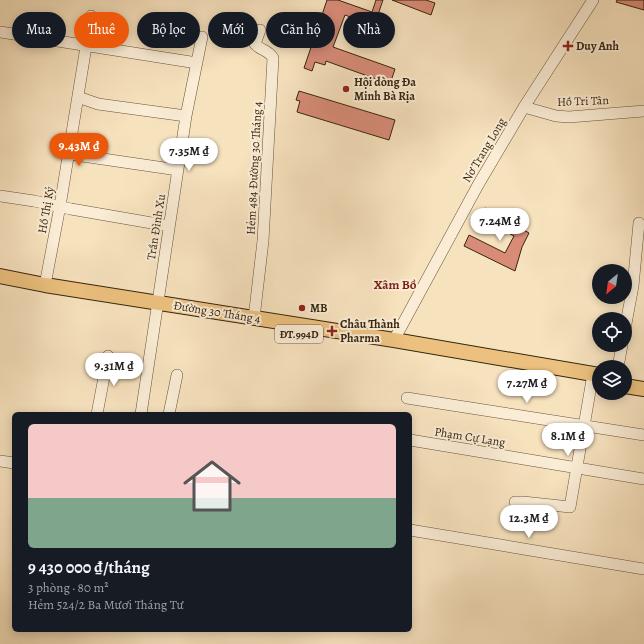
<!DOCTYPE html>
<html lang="vi">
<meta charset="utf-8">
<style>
body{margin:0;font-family:Alegreya,serif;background:#20242c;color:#f1f3f6;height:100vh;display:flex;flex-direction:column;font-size:15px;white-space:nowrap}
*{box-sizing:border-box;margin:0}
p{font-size:13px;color:#9ea1a6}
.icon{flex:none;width:22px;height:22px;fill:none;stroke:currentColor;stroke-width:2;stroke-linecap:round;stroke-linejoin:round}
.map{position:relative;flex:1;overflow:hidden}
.side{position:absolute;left:12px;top:412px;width:400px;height:220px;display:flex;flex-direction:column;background:#171b24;border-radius:6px;box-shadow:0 2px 10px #0003}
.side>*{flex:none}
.hud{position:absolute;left:12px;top:12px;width:400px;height:36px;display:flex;gap:8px}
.needle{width:26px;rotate:209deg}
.buttons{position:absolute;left:592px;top:264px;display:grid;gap:8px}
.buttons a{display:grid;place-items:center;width:40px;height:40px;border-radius:50%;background:#171b24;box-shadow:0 2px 10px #0003;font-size:20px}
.price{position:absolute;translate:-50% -34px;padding:0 9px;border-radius:14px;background:#fff;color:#222;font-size:13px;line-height:26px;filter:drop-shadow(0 1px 2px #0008)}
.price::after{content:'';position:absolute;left:50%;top:24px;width:12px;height:9px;margin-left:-6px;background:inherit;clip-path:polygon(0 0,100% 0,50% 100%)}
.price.selected{background:#ea580c;color:#fff}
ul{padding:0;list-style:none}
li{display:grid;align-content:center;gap:8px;height:212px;padding:0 16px}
li span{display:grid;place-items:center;height:124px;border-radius:6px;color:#555}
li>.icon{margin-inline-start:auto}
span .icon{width:72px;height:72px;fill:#fffc;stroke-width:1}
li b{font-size:17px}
.pill{padding:0 14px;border-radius:18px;background:#171b24;box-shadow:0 2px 10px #0003;font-size:14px;line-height:36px}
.pill.selected{background:#ea580c;color:#fff}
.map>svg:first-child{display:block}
.building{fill:#d88c78;stroke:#36250f}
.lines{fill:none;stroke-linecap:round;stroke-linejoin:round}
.minor-casing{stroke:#66543b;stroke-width:12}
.major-casing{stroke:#36250f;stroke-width:16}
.minor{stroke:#faecd5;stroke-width:11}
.major{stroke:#ecc17f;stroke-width:14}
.poi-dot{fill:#8f2418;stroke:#faecd5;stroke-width:1.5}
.labels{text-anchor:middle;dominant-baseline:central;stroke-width:4;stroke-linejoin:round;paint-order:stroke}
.shield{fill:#faecd5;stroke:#71614a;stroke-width:1}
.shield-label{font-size:11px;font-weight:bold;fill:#36250f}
.poi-label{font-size:12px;font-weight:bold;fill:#36250f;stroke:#faecd5;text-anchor:start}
.street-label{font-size:12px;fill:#36250f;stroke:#faecd5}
.neighbourhood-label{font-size:13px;font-weight:bold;fill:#7a1f14;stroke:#faecd5}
</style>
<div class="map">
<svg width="644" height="644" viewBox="0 0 644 644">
<rect width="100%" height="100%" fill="#f7e2be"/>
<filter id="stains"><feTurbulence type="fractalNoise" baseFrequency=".005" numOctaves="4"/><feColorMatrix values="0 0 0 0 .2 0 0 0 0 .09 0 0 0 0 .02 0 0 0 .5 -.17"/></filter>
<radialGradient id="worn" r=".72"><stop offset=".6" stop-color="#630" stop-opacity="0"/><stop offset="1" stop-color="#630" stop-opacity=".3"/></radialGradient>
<path class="building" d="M327 0H338L372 12 376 0H383L374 26 345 15 333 47 395 69 390 84 326 61 325 65 315 62 312 71 304 68Z
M392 0H426L435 3 431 15Z
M617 0H644V10L616 2Z
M299 91 395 120 389 140 297 112 300 101 296 100Z
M485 208 529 233 522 247 515 271 464 246 469 235 505 253 514 236 479 217Z"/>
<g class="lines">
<g class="minor-casing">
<path id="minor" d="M0 32 197 63
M78 97 98 104 186 116
M524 107 556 116 569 117 644 111
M69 154 178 170
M0 196 34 201 71 209 169 226
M45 285 60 206 91 16
M254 318 263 241 273 58C269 50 260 50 255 44L260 30
M625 329 633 286 639 223
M394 340 478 185 524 107 593 0
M618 367 622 345
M407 398 644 435
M97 414 108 356
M141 414 186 116 202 37
M169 414 177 375
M410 440 644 479
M0 461 14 463
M515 502H523L570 507 593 374
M410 530 644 569"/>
</g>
<g class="major-casing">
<path id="major" d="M0 276 45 285 394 340 599 375
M625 386 644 389"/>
</g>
<use href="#minor" class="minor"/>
<use href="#major" class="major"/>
</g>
<g class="poi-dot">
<path d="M566 40h4v4h4v4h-4v4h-4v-4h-4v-4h4z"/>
<circle cx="346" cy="89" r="4"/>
<circle cx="302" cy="308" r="4"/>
<path d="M330 325h4v4h4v4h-4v4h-4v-4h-4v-4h4z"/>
</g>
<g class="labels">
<rect class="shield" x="275" y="325" width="48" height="18" rx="3"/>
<g class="shield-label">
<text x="299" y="334">ĐT.994D</text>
</g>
<g class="poi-label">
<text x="576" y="46">Duy Anh</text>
<text x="354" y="82">Hội dòng Đa<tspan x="354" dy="14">Minh Bà Rịa</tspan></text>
<text x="310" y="308">MB</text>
<text x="340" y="324">Châu Thành<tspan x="340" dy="14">Pharma</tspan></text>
</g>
<g class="street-label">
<text transform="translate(583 101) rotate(-2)">Hồ Tri Tân</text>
<text transform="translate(484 150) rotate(-59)">Nơ Trang Long</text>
<text transform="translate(254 168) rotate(-87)">Hẻm 484 Đường 30 Tháng 4</text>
<text transform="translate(46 210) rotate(-80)">Hồ Thị Kỷ</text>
<text transform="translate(156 227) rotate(-81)">Trần Đình Xu</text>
<text transform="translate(217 312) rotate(9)">Đường 30 Tháng 4</text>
<text transform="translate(470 437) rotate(9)">Phạm Cự Lạng</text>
</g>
<g class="neighbourhood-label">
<text x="395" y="284">Xâm Bồ</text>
</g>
</g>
<rect width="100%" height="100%" filter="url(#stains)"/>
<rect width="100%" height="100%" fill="url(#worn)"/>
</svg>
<div class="buttons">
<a><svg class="needle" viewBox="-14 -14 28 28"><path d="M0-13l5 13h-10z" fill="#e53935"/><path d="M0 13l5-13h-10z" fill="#9ea1a6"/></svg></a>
<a><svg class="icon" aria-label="locate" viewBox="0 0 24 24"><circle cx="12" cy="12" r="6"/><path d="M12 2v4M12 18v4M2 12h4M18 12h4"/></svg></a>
<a><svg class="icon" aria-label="layers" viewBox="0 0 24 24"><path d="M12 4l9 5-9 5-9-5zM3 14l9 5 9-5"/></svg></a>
</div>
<b class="price selected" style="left:79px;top:167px">9.43M ₫</b>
<b class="price" style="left:189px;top:172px">7.35M ₫</b>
<b class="price" style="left:500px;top:242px">7.24M ₫</b>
<b class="price" style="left:114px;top:387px">9.31M ₫</b>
<b class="price" style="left:527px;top:404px">7.27M ₫</b>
<b class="price" style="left:568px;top:457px">8.1M ₫</b>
<b class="price" style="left:529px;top:539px">12.3M ₫</b>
<div class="hud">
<a class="pill">Mua</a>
<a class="pill selected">Thuê</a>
<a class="pill">Bộ lọc</a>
<a class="pill">Mới</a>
<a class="pill">Căn hộ</a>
<a class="pill">Nhà</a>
</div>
<section class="side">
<ul>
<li><span style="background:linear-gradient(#f6c9c9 60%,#7fa58c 0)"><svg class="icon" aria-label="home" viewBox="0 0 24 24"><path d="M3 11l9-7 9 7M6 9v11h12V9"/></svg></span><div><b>9 430 000 ₫/tháng</b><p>3 phòng · 80 m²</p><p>Hẻm 524/2 Ba Mươi Tháng Tư</p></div></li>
</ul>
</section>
</div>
